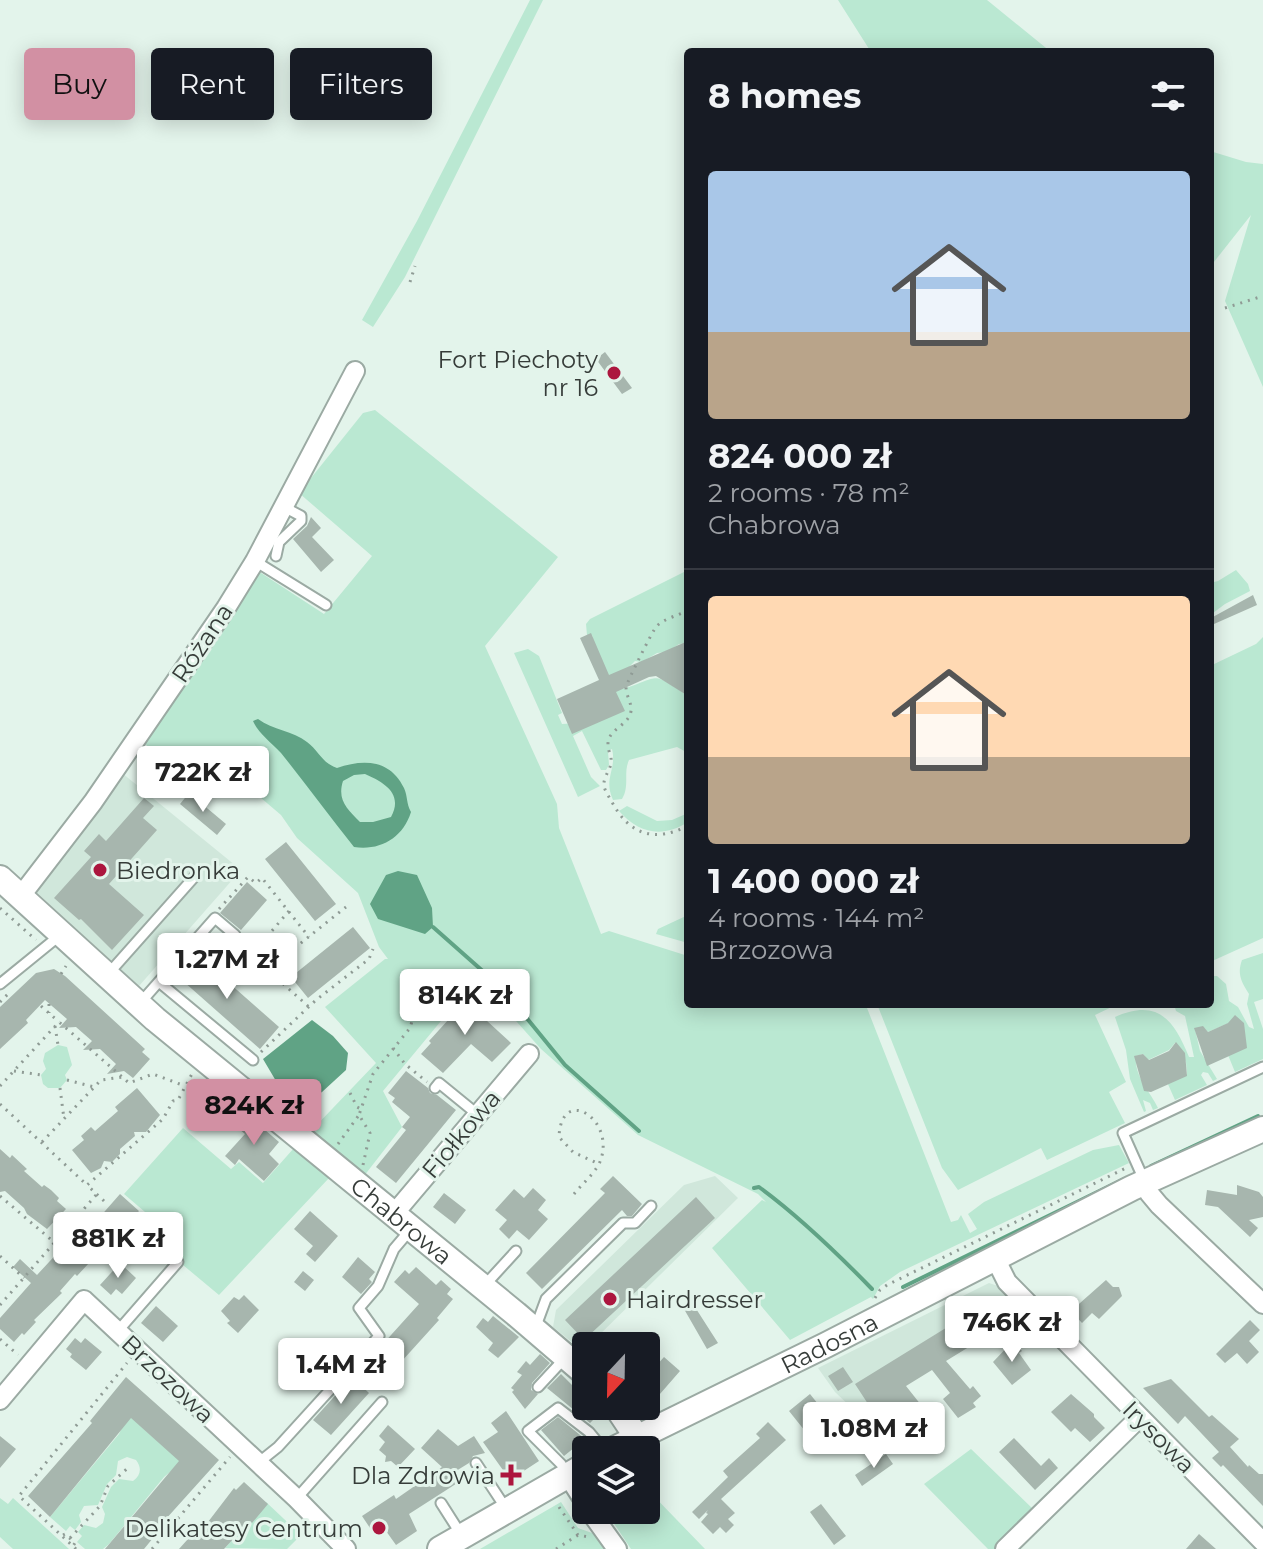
<!DOCTYPE html>
<meta charset="utf-8">
<style>
body{margin:0;font-family:Montserrat,sans-serif;background:#20242c;color:#f1f3f6;height:100vh;display:flex;flex-direction:column;font-size:30px;white-space:nowrap}
*{box-sizing:border-box;margin:0}
p{font-size:26px;color:#9ea1a6}
.icon{flex:none;width:44px;height:44px;fill:none;stroke:currentColor;stroke-width:2;stroke-linecap:round;stroke-linejoin:round}
.map{position:relative;flex:1;overflow:hidden}
.panel{position:absolute;left:684px;top:48px;width:530px;height:960px;display:flex;flex-direction:column;background:#171b24;border-radius:8px;box-shadow:0 4px 20px #0003}
.panel>*{flex:none}
.hud{position:absolute;left:24px;top:48px;width:540px;height:72px;display:flex;gap:16px}
.needle{width:52px;rotate:202deg}
.controls{position:absolute;left:572px;top:1332px;display:grid;gap:16px}
.controls a{display:grid;place-items:center;width:88px;height:88px;border-radius:8px;background:#171b24;box-shadow:0 4px 20px #0003;font-size:40px}
.price{position:absolute;translate:-50% -68px;padding:0 18px;border-radius:8px;background:#fff;color:#222;font-size:26px;line-height:52px;filter:drop-shadow(0 2px 4px #0008)}
.price::after{content:'';position:absolute;left:50%;top:48px;width:24px;height:18px;margin-left:-12px;background:inherit;clip-path:polygon(0 0,100% 0,50% 100%)}
.price.on{background:#d290a3;color:#111}
ul{padding:0;list-style:none}
li{display:grid;align-content:center;gap:16px;height:424px;padding:0 24px}
li+li{border-top:2px solid #363941}
li span{display:grid;place-items:center;height:248px;border-radius:8px;color:#555}
li>.icon{margin-inline-start:auto}
span .icon{width:144px;height:144px;fill:#fffc;stroke-width:1}
li b{font-size:34px}
h2{display:flex;justify-content:space-between;align-items:center;height:96px;padding:0 24px;font-size:34px}
.chip{padding:0 28px;border-radius:8px;background:#171b24;box-shadow:0 4px 20px #0003;font-size:28px;line-height:72px}
.chip.on{background:#d290a3;color:#111}
.map>svg:first-child{display:block}
.built{fill:#d0e7db}
.green{fill:#bae8d2}
.water{fill:#60a385;fill-rule:evenodd}
.lines{fill:none;stroke-linecap:round;stroke-linejoin:round}
.stream{stroke:#60a385;stroke-width:4}
.building{fill:#a7b6ae}
.lane-casing{stroke:#9baaa3;stroke-width:13}
.street-casing{stroke:#9baaa3;stroke-width:22}
.secondary-casing{stroke:#9baaa3;stroke-width:28}
.path{stroke:#8f9b95;stroke-width:3;stroke-dasharray:2 6;stroke-linecap:butt}
.lane{stroke:#fff;stroke-width:9}
.street{stroke:#fff;stroke-width:18}
.secondary{stroke:#fff;stroke-width:24}
.poi-dot{fill:#ac163e;stroke:#e3f4eb;stroke-width:3}
.labels{text-anchor:middle;dominant-baseline:central;stroke-width:6;stroke-linejoin:round;paint-order:stroke}
.poi-label{font-size:24px;fill:#363c39;stroke:#e3f4eb;text-anchor:end}
.street-label{font-size:24px;fill:#363c39;stroke:#e3f4eb}
</style>
<div class="map">
<svg width="1263" height="1549" viewBox="0 0 1263 1549">
<rect width="100%" height="100%" fill="#e3f4eb"/>
<path class="built" d="M122 773 241 870 139 986 34 890Z
M715 1176 738 1198 583 1351 553 1327 556 1310 684 1185Z
M989 1283 998 1286 1022 1309 1020 1315 880 1401 865 1425 858 1414 835 1392 818 1368Z"/>
<path class="green" d="M530 0H543L405 277 373 327 362 320 417 221Z
M838 0H987L1051 52H871Z
M1210 151 1246 162 1263 164V387L1225 301 1251 215 1210 267Z
M375 410 558 557 485 646 557 804 559 828 601 934 609 931 688 956V1004H862L867 1008 951 1222 958 1220 961 1215 970 1233 977 1229 968 1214 984 1202 1093 1150 1119 1145 1129 1163 900 1272 880 1286 873 1299 871 1297 790 1340 712 1248 762 1200 766 1202 758 1194 638 1135 541 1049 476 976 460 973 470 986 383 1091 402 1127 364 1176 311 1131 376 1063 325 1007 385 959H388L379 947 358 893 297 838 281 815 200 746 175 771 142 741 258 571 324 614 372 556 299 493 363 413Z
M688 570V643L679 644 668 652 657 653 642 662 635 661 629 667 623 689C663 676 650 671 688 696V753L677 747 629 760C623 773 630 786 622 799L613 800C603 778 617 770 612 749L608 751 609 765 606 770H601L582 731 573 736 591 777 600 786 578 797 514 653 528 649 539 656 562 713 558 715 562 724 579 723 605 684 592 635H587L586 624 590 619Z
M1236 570 1248 584 1250 591 1225 604 1213 613 1210 611V583L1218 581Z
M1263 637V938L1210 962V666L1256 644Z
M627 806 657 821 672 820 688 813V822C663 838 639 834 619 811Z
M688 915V943L656 934 658 929Z
M1263 953V999L1254 1002 1263 1029V1059L1235 1072 1228 1055 1245 1034 1236 1016 1229 1023 1208 1032 1203 1027 1195 1029 1200 1051 1217 1079 1213 1081 1208 1073 1203 1072 1201 1075 1207 1085 1175 1100 1167 1082 1187 1074 1186 1062 1175 1043 1169 1050 1148 1060 1143 1054 1136 1056C1134 1077 1150 1091 1158 1108L1153 1110 1150 1103 1143 1100 1146 1111 1144 1112 1130 1079 1126 1050 1115 1017C1158 998 1174 1020 1189 1057H1194L1185 1016 1176 1011 1174 1004H1210V976H1217L1226 984 1229 1001 1238 1007 1249 1027 1254 1029 1247 1004 1249 994C1241 981 1237 974 1242 960Z
M877 1004H1118L1095 1015 1126 1082 1109 1092 1125 1123 1047 1160 1041 1148 958 1190 942 1168Z
M58 1045 67 1047 72 1065 65 1075 67 1080 60 1088H48L43 1084 41 1075 46 1069 43 1061 45 1053Z
M183 1128 231 1169 239 1162 263 1183 294 1148 329 1178 219 1295 135 1225 145 1212 124 1194Z
M129 1413 147 1432 183 1461 164 1477 109 1544 103 1549H85L77 1542 82 1536 78 1532 84 1525 96 1528 103 1523 105 1514 102 1507 111 1487 119 1479 133 1481C141 1475 142 1468 136 1460L127 1457 118 1461 116 1475 107 1484 98 1505 84 1506 79 1515 81 1522 75 1530 70 1526 66 1531 50 1517 119 1434Z
M971 1449 1034 1510 994 1549H988L924 1484Z
M646 1488 705 1549H631L605 1510H646Z
M0 1498 8 1504 13 1498 69 1549H13L0 1537Z
M266 1502 301 1535 287 1549 225 1548 250 1521 252 1522Z
M561 1502 578 1528 592 1533 606 1549H480Z"/>
<path class="water" d="M258 719C273 730 293 731 307 742 319 751 322 763 337 768 363 759 390 759 404 788 408 797 406 803 411 812 403 838 380 851 354 847 329 816 306 784 281 753 272 743 258 733 253 721ZM365 774C383 782 404 793 391 817L373 822H360C347 809 337 800 343 781L354 775Z
M398 871 417 875 432 908 433 927 425 934 378 919 370 904 386 875Z
M312 1020 333 1036 348 1053 346 1070 322 1092 302 1104 276 1081 263 1059Z"/>
<g class="lines">
<path class="stream" d="M433 927 503 989 565 1065 639 1131
M1151 1166 1258 1116
M754 1188 759 1187C800 1217 837 1253 872 1289
M903 1287 1124 1179"/>
</g>
<path class="building" d="M605 352 632 388 622 394 596 359Z
M311 517 321 528 312 537 334 560 321 572 293 539 307 526Z
M1253 595 1257 605 1214 624 1211 618Z
M591 633 609 675 688 641V696L656 676 649 677 616 692 625 711 572 734 557 699 599 680 580 638Z
M189 793 226 824 217 835 180 804Z
M144 798 154 806 143 818 157 830 109 884 144 915 112 950 81 919 79 920 54 898 91 857 84 851 99 834 106 841Z
M286 842 336 904 315 921 265 859Z
M247 882 267 900 241 930 220 913Z
M353 927 370 948 308 998 291 977Z
M195 953 279 1027 260 1049 175 974Z
M54 969 65 976 145 1049 142 1052 150 1059 133 1078 124 1071 107 1074 116 1064 100 1049 83 1050 92 1041 76 1027 59 1028 67 1019 45 1000 26 1020 28 1023 0 1049V1007L36 973Z
M464 997 488 1017 486 1020 511 1043 492 1062 471 1044 443 1073 421 1054 431 1043 429 1041 459 1008 457 1006Z
M1235 1015 1244 1023 1247 1048 1207 1066 1194 1028 1203 1026 1208 1032 1228 1023Z
M1176 1042 1185 1053 1187 1076 1151 1092 1144 1091 1134 1056 1143 1054 1149 1060 1169 1051Z
M406 1071 428 1088 430 1093 437 1095 456 1110 396 1183 376 1167 406 1130 402 1127 410 1117 392 1102 395 1098 388 1093Z
M137 1088 160 1115 146 1132H134L135 1136 120 1149V1154L112 1162 104 1161 101 1168 91 1173 72 1150 84 1140 81 1136 91 1127 95 1131 118 1111 115 1107Z
M242 1110 279 1142 269 1154 279 1164 264 1181 239 1159 235 1165 225 1156 245 1134 231 1122Z
M0 1149 10 1158 12 1155 27 1169 24 1171 42 1187 44 1185 51 1190 59 1198 57 1201 66 1209 47 1229 27 1214 24 1208 5 1191 0 1192Z
M613 1176 642 1204 632 1216H627L622 1210 542 1289 526 1273 605 1193 600 1189Z
M1237 1185 1259 1192 1263 1197V1217L1249 1220 1258 1228 1250 1237 1218 1207 1205 1205 1207 1190 1237 1195Z
M533 1188 546 1200 538 1210 548 1219 529 1240 517 1230 509 1239 499 1229 507 1220 495 1210 514 1189 524 1198Z
M444 1193 466 1210 455 1224 433 1207Z
M120 1194 139 1211 117 1236 98 1219Z
M696 1197 715 1218 584 1340 565 1320Z
M310 1211 338 1236 315 1262 306 1254 313 1246 294 1229Z
M74 1235 94 1253 86 1261 89 1263 77 1276 75 1274 60 1291 62 1293 34 1320 36 1322 24 1335 22 1333 14 1342 0 1329V1318L31 1283 13 1267 20 1259 37 1275Z
M358 1257 375 1272 369 1279 372 1282 361 1294 342 1277Z
M120 1263 136 1278 122 1294 116 1289 111 1295 100 1285Z
M416 1267 436 1285 441 1280 451 1289 447 1294 453 1299 437 1318 439 1320 392 1372 373 1355 419 1304 394 1282 405 1270 409 1274Z
M303 1271 314 1280 305 1291 294 1282Z
M1106 1280 1113 1287H1119L1122 1296 1099 1319 1092 1313 1082 1323 1071 1311Z
M244 1295 259 1310 238 1333 227 1323 230 1321 221 1311 234 1297 239 1300Z
M693 1304 718 1343 707 1349 684 1309Z
M156 1306 178 1326 163 1342 141 1323Z
M975 1310 990 1334 946 1361 970 1389 973 1386 981 1396 973 1403 976 1407 958 1418 943 1399 950 1393 932 1370 906 1386 929 1415 922 1420 930 1430 919 1439 916 1435 910 1440 885 1413 865 1425 858 1414 870 1407 855 1384Z
M493 1316 519 1337 498 1358 488 1350 493 1343 476 1327 483 1318 488 1322Z
M1250 1320 1260 1330 1249 1341 1259 1352 1247 1364 1237 1353 1225 1363 1216 1354Z
M75 1338 81 1343 85 1338 102 1352 86 1370 70 1357 72 1354 66 1349Z
M1013 1341 1022 1351 1019 1353 1031 1370 1012 1385 993 1362Z
M540 1354 550 1363 532 1383 531 1390 538 1394 525 1409 512 1392 514 1390 511 1388 522 1375 517 1372 526 1361 530 1365Z
M664 1357 680 1371 653 1402 646 1395V1377Z
M843 1367 853 1382 838 1391 828 1376Z
M561 1374 586 1399V1406H593L600 1413 590 1423 547 1388Z
M126 1377 219 1460 156 1530 158 1532 144 1549H105L179 1461 131 1418 50 1517 28 1496 92 1423 90 1421Z
M352 1377 369 1393 331 1435 313 1420Z
M1171 1379 1209 1417 1212 1415 1239 1439 1230 1447 1248 1467 1249 1465 1259 1474H1263V1506L1223 1465 1221 1467 1212 1458 1219 1452 1185 1416 1178 1424 1143 1388Z
M810 1394 826 1414 805 1431 789 1411Z
M1071 1394 1094 1414V1417L1105 1428 1090 1442 1075 1428 1071 1432 1051 1412Z
M506 1411 539 1461 510 1480 483 1442 498 1432 491 1423Z
M558 1417 585 1439 564 1456 541 1430Z
M768 1422 786 1440 721 1499 735 1513 728 1519 734 1525 726 1533 720 1527 713 1534 701 1522 708 1514 706 1513 708 1510 699 1519 692 1512 728 1477 723 1471 760 1438 756 1434Z
M388 1425 415 1449 398 1467 391 1461 385 1462 386 1456 379 1450 385 1442 379 1436Z
M438 1429 458 1446 474 1436 485 1453 473 1456 469 1463 456 1471 462 1480 409 1514 417 1531 396 1545 386 1531 376 1537 362 1516 394 1495 396 1499 442 1467 421 1448Z
M0 1436 16 1449 0 1468Z
M1014 1438 1041 1466 1049 1458 1058 1468 1035 1490 999 1452Z
M886 1454 893 1464 862 1486 855 1475Z
M244 1482 268 1504 252 1523 250 1521 224 1549H179L205 1520 208 1522 234 1488 236 1490Z
M821 1504 846 1536 834 1545 810 1512Z
M1199 1534 1216 1549H1186Z"/>
<g class="lines">
<g class="lane-casing">
<path id="lane" d="M276 556 279 542 301 521V516L284 507
M255 561 326 605
M109 973 196 875
M159 982 253 1060
M0 984 59 936
M141 1002 215 918 235 935
M435 1088 439 1083 477 1114
M1144 1180 1123 1133 1263 1067
M485 1285 516 1251
M536 1326 546 1299 623 1223H635L651 1206
M117 1332 178 1262
M538 1387 564 1359
M258 1463 278 1447 379 1336 359 1308 378 1286 394 1249 411 1229
M476 1463 507 1510
M567 1473 561 1464 528 1431 558 1408 589 1432 604 1450
M297 1498 382 1402
M441 1503 462 1536"/>
</g>
<g class="street-casing">
<path id="street" d="M20 897 93 802 226 608 255 561 355 371
M1145 1183 1149 1193 1159 1205 1263 1304
M393 1215 529 1054
M995 1258 1007 1282 1263 1542
M0 1400 84 1300 297 1499 346 1549
M568 1476 586 1504
M589 1510 617 1549
M1005 1549 1140 1417"/>
</g>
<g class="secondary-casing">
<g id="secondary">
<path id="s1" d="M0 878 155 1019 516 1314 586 1374"/>
<path d="M616 1406 636 1436"/>
<path id="s2" d="M612 1450 826 1345 1132 1188 1263 1129"/>
<path d="M440 1549 586 1465"/>
</g>
</g>
<path class="path" d="M410 282 415 266
M1225 308 1263 296
M688 610C678 616 664 618 656 627 652 632 627 682 626 687 626 696 632 703 631 711 629 726 607 729 608 745 608 752 612 755 611 763 610 771 603 777 604 786 605 791 609 797 612 802 630 836 655 842 688 826
M0 908 36 940
M219 909 248 877 256 883 262 878 309 937
M289 911 251 955 271 973 276 963 346 907
M261 943 275 962
M271 973 309 1007
M61 974 66 966
M0 1002 10 992
M49 1004V1013
M41 1006 59 1022
M55 1026 58 1045
M393 1048 405 1064 427 1082
M261 1052 316 1000 369 959 373 949
M14 1071 41 1075
M67 1080 94 1087
M0 1086 59 1022 129 1083 153 1074 185 1086
M60 1088 64 1119
M350 1093 357 1107 361 1109
M0 1104 87 1185
M42 1142 101 1080 123 1077
M338 1144 359 1115
M363 1165 370 1133 359 1115 373 1074 410 1028 418 1001 431 991
M574 1194C582 1184 593 1175 599 1164 619 1121 561 1083 559 1137L573 1152 599 1164
M0 1196 55 1243
M104 1201 87 1185 163 1119 173 1101 178 1100 193 1072
M0 1256 24 1278
M875 1298 880 1290 887 1285 1126 1168
M0 1305 97 1194
M0 1339 18 1355
M559 1507 578 1535 589 1537
M63 1535 65 1534 75 1543 73 1546
M70 1538 100 1506 108 1486 130 1466
M76 1549 19 1496 127 1363
M152 1549 230 1457
M556 1549 578 1535"/>
<use href="#lane" class="lane"/>
<use href="#street" class="street"/>
<use href="#secondary" class="secondary"/>
</g>
<g class="poi-dot">
<circle cx="614" cy="373" r="8"/>
<circle cx="100" cy="870" r="8"/>
<circle cx="610" cy="1299" r="8"/>
<path d="M507 1463h8v8h8v8h-8v8h-8v-8h-8v-8h8z"/>
<circle cx="379" cy="1528" r="8"/>
</g>
<g class="labels">
<g class="poi-label">
<text x="598" y="359">Fort Piechoty<tspan x="598" dy="28">nr 16</tspan></text>
<text x="116" y="870" text-anchor="start">Biedronka</text>
<text x="626" y="1299" text-anchor="start">Hairdresser</text>
<text x="495" y="1475">Dla Zdrowia</text>
<text x="363" y="1528">Delikatesy Centrum</text>
</g>
<g class="street-label">
<text transform="translate(202 643) rotate(-56)">Różana</text>
<text transform="translate(461 1134) rotate(-50)">Fiołkowa</text>
<text stroke="none"><textPath href="#s1" startOffset="528">Chabrowa</textPath></text>
<text stroke="none"><textPath href="#s2" startOffset="242">Radosna</textPath></text>
<text transform="translate(168 1379) rotate(43)">Brzozowa</text>
<text transform="translate(1159 1437) rotate(45)">Irysowa</text>
</g>
</g>
</svg>
<div class="controls">
<a><svg class="needle" viewBox="-14 -14 28 28"><path d="M0-13l5 13h-10z" fill="#e53935"/><path d="M0 13l5-13h-10z" fill="#9ea1a6"/></svg></a>
<a><svg class="icon" aria-label="layers" viewBox="0 0 24 24"><path d="M12 4l9 5-9 5-9-5zM3 14l9 5 9-5"/></svg></a>
</div>
<b class="price" style="left:203px;top:814px">722K zł</b>
<b class="price" style="left:227px;top:1001px">1.27M zł</b>
<b class="price" style="left:465px;top:1037px">814K zł</b>
<b class="price on" style="left:254px;top:1147px">824K zł</b>
<b class="price" style="left:118px;top:1280px">881K zł</b>
<b class="price" style="left:1012px;top:1364px">746K zł</b>
<b class="price" style="left:341px;top:1406px">1.4M zł</b>
<b class="price" style="left:874px;top:1470px">1.08M zł</b>
<div class="hud">
<a class="chip on">Buy</a>
<a class="chip">Rent</a>
<a class="chip">Filters</a>
</div>
<section class="panel">
<h2>8 homes<svg class="icon" aria-label="filters" viewBox="0 0 24 24"><path d="M4 7h16M4 17h16"/><circle cx="9" cy="7" r="2"/><circle cx="15" cy="17" r="2"/></svg></h2>
<ul>
<li><span style="background:linear-gradient(#a9c7e8 65%,#b9a48a 0)"><svg class="icon" aria-label="home" viewBox="0 0 24 24"><path d="M3 11l9-7 9 7M6 9v11h12V9"/></svg></span><div><b>824 000 zł</b><p>2 rooms · 78 m²</p><p>Chabrowa</p></div></li>
<li><span style="background:linear-gradient(#ffd9b3 65%,#b9a48a 0)"><svg class="icon" aria-label="home" viewBox="0 0 24 24"><path d="M3 11l9-7 9 7M6 9v11h12V9"/></svg></span><div><b>1 400 000 zł</b><p>4 rooms · 144 m²</p><p>Brzozowa</p></div></li>
</ul>
</section>
</div>
